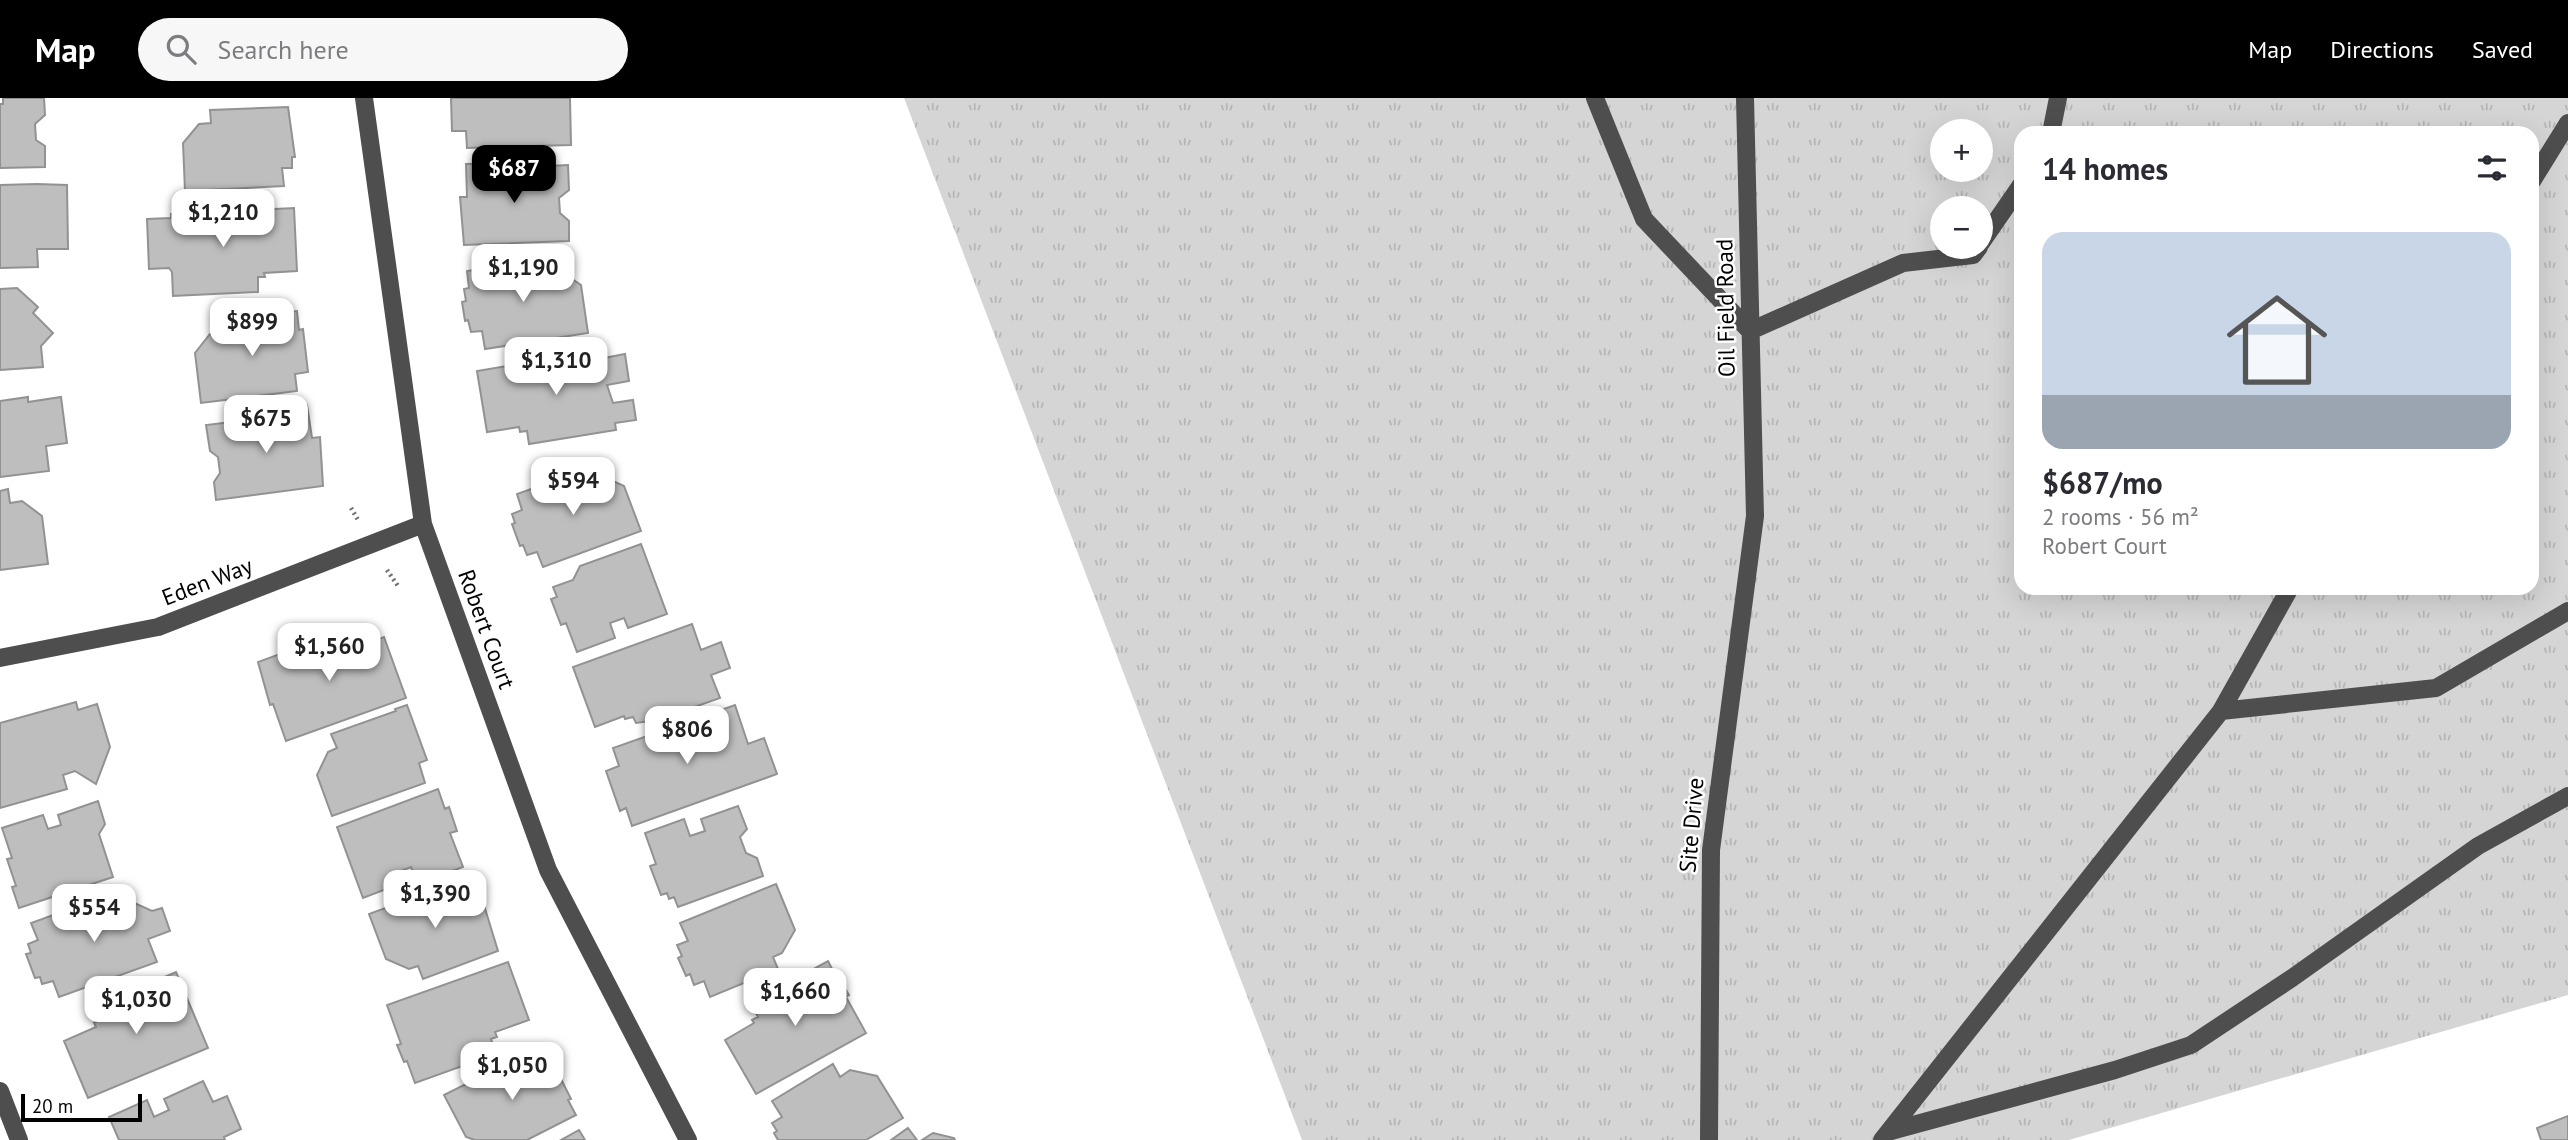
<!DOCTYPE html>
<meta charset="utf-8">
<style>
body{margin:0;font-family:"PT Sans",sans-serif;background:#f7f7f7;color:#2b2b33;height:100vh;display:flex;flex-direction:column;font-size:26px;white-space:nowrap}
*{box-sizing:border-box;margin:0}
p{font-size:23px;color:#7c7c81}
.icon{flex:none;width:38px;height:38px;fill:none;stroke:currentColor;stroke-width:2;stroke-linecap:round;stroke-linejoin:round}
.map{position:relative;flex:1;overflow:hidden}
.panel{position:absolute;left:2014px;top:28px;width:525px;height:469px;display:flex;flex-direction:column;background:#fff;border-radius:21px;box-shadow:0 7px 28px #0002}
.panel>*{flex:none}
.controls{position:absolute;left:1930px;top:21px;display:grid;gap:14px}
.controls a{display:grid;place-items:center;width:63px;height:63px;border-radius:50%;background:#fff;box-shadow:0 7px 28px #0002;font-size:35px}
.scale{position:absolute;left:21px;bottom:18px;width:121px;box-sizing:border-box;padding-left:7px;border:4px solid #000;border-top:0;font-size:19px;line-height:24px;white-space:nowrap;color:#000;-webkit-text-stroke:5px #fff;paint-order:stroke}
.price{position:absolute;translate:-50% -60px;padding:0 16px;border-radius:14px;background:#fff;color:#222;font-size:23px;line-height:46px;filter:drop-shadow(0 2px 4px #0008)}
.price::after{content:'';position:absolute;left:50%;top:42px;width:21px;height:16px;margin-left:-10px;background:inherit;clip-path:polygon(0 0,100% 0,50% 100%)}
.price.on{background:#000;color:#fff}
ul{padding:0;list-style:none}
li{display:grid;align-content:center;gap:14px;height:371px;padding:0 28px}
li span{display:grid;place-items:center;height:217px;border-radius:21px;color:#555}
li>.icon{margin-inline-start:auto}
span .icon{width:126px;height:126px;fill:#fffc;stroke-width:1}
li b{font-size:30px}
h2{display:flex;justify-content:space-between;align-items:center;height:84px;padding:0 28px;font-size:30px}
header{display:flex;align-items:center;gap:42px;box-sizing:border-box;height:98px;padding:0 35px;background:#000;color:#fff}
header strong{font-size:33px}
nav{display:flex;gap:38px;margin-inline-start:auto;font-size:24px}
.search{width:490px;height:63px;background:#f7f7f7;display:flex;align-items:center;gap:18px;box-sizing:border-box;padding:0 24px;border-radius:38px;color:#7c7c81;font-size:26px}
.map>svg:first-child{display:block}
.grass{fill:url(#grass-tufts);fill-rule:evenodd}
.building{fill:#bebebe;stroke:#929292;stroke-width:2}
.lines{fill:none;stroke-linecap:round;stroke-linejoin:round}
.path{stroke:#707070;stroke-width:4.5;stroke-dasharray:2 3.5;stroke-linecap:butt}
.minor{stroke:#4e4e4e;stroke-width:18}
.labels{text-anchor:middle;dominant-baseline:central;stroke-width:5;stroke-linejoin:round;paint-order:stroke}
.street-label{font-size:23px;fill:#000;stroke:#fff}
</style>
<header>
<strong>Map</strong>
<div class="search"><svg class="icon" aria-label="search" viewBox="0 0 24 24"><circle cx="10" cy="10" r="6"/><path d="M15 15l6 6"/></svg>Search here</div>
<nav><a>Map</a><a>Directions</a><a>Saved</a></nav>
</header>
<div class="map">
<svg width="2568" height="1042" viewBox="0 0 2568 1042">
<defs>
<pattern id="grass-tufts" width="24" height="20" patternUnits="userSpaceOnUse" patternTransform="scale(1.75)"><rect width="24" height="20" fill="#d5d5d5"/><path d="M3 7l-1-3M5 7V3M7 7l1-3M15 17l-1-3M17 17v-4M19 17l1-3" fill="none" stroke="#b5b5b5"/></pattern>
</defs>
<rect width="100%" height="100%" fill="#fff"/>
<path class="grass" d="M904 0H2568V897L2069 1042H1302ZM1942 33H1981V72H1942ZM2021 35H2532V490H2021ZM1942 110H1981V149H1942Z"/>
<path class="building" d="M3 0H44L45 17 35 26 36 42 45 48V69L0 70V6H3Z
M451 0H570L571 47 467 50 466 33H452Z
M288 9 295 59H292V70H282L284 88 185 93 183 45 199 26 211 25 210 12Z
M512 65 513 81 528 80V69L568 67 569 92 559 100 560 115 569 123V143L464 147 460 99H467L466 66Z
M37 86 67 87 68 151H37L38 169 0 170V87Z
M294 110 297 173 264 175 265 179H258V194L173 198 172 174 169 170 149 171 147 121 171 120V116Z
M545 161 547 174 559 172 581 187 588 235 485 251 482 233 471 234 468 222 465 223 462 204 466 203 464 191 469 190 467 173Z
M17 190 38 209 33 215 53 235 41 248 43 269 0 272V191Z
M297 213 299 232 303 231 308 274 295 276 297 293 201 305 195 255 210 236 220 235 219 222Z
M603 252 604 260 625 256 629 283 607 287 613 305 633 302 636 322 615 325 616 332 529 346 527 333 520 334 519 329 487 334 477 273Z
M28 299V304L61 299 67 345 46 348 49 373 0 379V303Z
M307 307 312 340 320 339 323 388 216 402 214 384 220 375 218 359 210 353 206 327 247 322 249 333 261 331 259 314Z
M586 371 590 382 602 378 624 388 641 433 543 469 537 454 527 457 523 447 520 448 512 426 515 425 512 416 522 412 517 396Z
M8 391 10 405 22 403 42 418 48 466 0 472V393Z
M641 446 667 516 628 530 624 520 610 525 615 540 577 554 566 525 561 527 551 501 557 499 553 489 573 482 580 468Z
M692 526 701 552 721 544 730 570 711 577 720 600 658 622 636 625 633 619 625 621 624 618 595 629 573 569Z
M340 534 345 548 351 546 353 551 384 539 406 600 286 643 273 606 270 607 258 564Z
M76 604 78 612 97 606 110 649 96 686 75 673 63 677 67 691 0 710V625Z
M407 607 427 662 419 665 425 685 332 718 317 677 328 654 337 650 331 636 396 613 395 611Z
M735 607 748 646 764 640 777 676 632 728 626 710 620 713 606 673 619 668 613 650Z
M438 691 445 711 449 709 457 733 450 735 463 769 417 786 411 769 398 774 402 785 363 800 337 729Z
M98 703 105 726 99 736 113 779 19 810 12 789 16 788 7 761 12 760 2 730 43 717 48 731 61 727 58 717Z
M738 708 747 731 740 739 746 755 757 760 763 778 678 809 674 799 669 801 667 795 661 797 650 768 656 766 645 735 684 721 690 738 705 733 701 721Z
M461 782 467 798 476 794 480 805 483 804 498 853 423 881 418 868 409 871 386 861 369 816Z
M776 786 795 832 782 855 773 859 778 871 710 899 704 883 694 887 690 876 686 878 678 860 682 858 677 847 688 843 680 825Z
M121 799 152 813 162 810 170 833 148 841 157 864 59 899 53 883 42 886 40 879 35 880 26 856 31 855 28 846 38 842 31 825 100 800 104 812 116 808 114 802Z
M828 863 839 885 841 884 849 897 846 899 866 935 756 996 725 942 754 925 752 922 758 919 751 905Z
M508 864 529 922 495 934 497 939 491 941 496 956 415 985 407 963 404 964 397 947 401 946 387 907Z
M176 874 208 950 88 1000 64 943 96 929 94 925 99 922 94 909Z
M532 953 539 967 551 961 571 1001 568 1002 576 1017 527 1042H475L466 1039 444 997Z
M833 966 840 979 850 972 877 978 903 1020 866 1042H778L774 1035 777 1033 772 1025 782 1019 772 1003Z
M203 983 213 1004 227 998 241 1031 224 1039 225 1042H119L109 1019 147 1002 154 1019 169 1012 164 1001Z
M2568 1018V1042H2541L2537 1030Z
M908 1030 917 1042H891Z
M579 1032 585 1042H561Z
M933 1035 954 1040 955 1042H922Z"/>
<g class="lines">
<path class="path" d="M351 410 358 422
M387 472 398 488"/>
<path class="minor" d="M364 0 423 426 548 772 688 1042
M1595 0 1644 121 1750 233 1903 165 1973 157 1979 149
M2051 35 2058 0
M2532 83 2568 25
M1981 145 2021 87
M0 560 158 529 423 426
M2221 613 2436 590 2568 513
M0 993 19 1042
M1891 1033 2115 972 2191 947 2292 880 2478 748 2568 698
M1709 1042 1711 752 1755 418 1745 0
M1882 1042 2221 613 2290 490"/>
</g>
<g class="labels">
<g class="street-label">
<text transform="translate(1725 210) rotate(-91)">Oil Field Road</text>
<text transform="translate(207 483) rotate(-21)">Eden Way</text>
<text transform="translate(487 531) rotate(70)">Robert Court</text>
<text transform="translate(1691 727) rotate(-85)">Site Drive</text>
</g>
</g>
</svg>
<div class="controls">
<a>+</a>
<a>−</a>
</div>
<div class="scale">20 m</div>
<b class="price on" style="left:514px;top:107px">$687</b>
<b class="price" style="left:223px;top:151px">$1,210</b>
<b class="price" style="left:523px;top:206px">$1,190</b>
<b class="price" style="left:252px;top:260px">$899</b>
<b class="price" style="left:556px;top:299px">$1,310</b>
<b class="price" style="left:266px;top:357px">$675</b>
<b class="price" style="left:573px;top:419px">$594</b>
<b class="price" style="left:329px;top:585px">$1,560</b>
<b class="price" style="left:687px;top:668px">$806</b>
<b class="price" style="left:435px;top:832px">$1,390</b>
<b class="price" style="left:94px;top:846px">$554</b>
<b class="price" style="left:795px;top:930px">$1,660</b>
<b class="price" style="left:136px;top:938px">$1,030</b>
<b class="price" style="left:512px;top:1004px">$1,050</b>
<section class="panel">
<h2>14 homes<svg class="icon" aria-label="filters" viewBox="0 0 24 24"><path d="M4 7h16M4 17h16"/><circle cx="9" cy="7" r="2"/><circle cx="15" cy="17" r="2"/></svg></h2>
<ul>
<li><span style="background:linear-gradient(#c9d6e8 75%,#9aa5b1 0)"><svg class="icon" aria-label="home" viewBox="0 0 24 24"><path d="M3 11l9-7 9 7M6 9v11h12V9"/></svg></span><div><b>$687/mo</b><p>2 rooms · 56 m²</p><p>Robert Court</p></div></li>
</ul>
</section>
</div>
